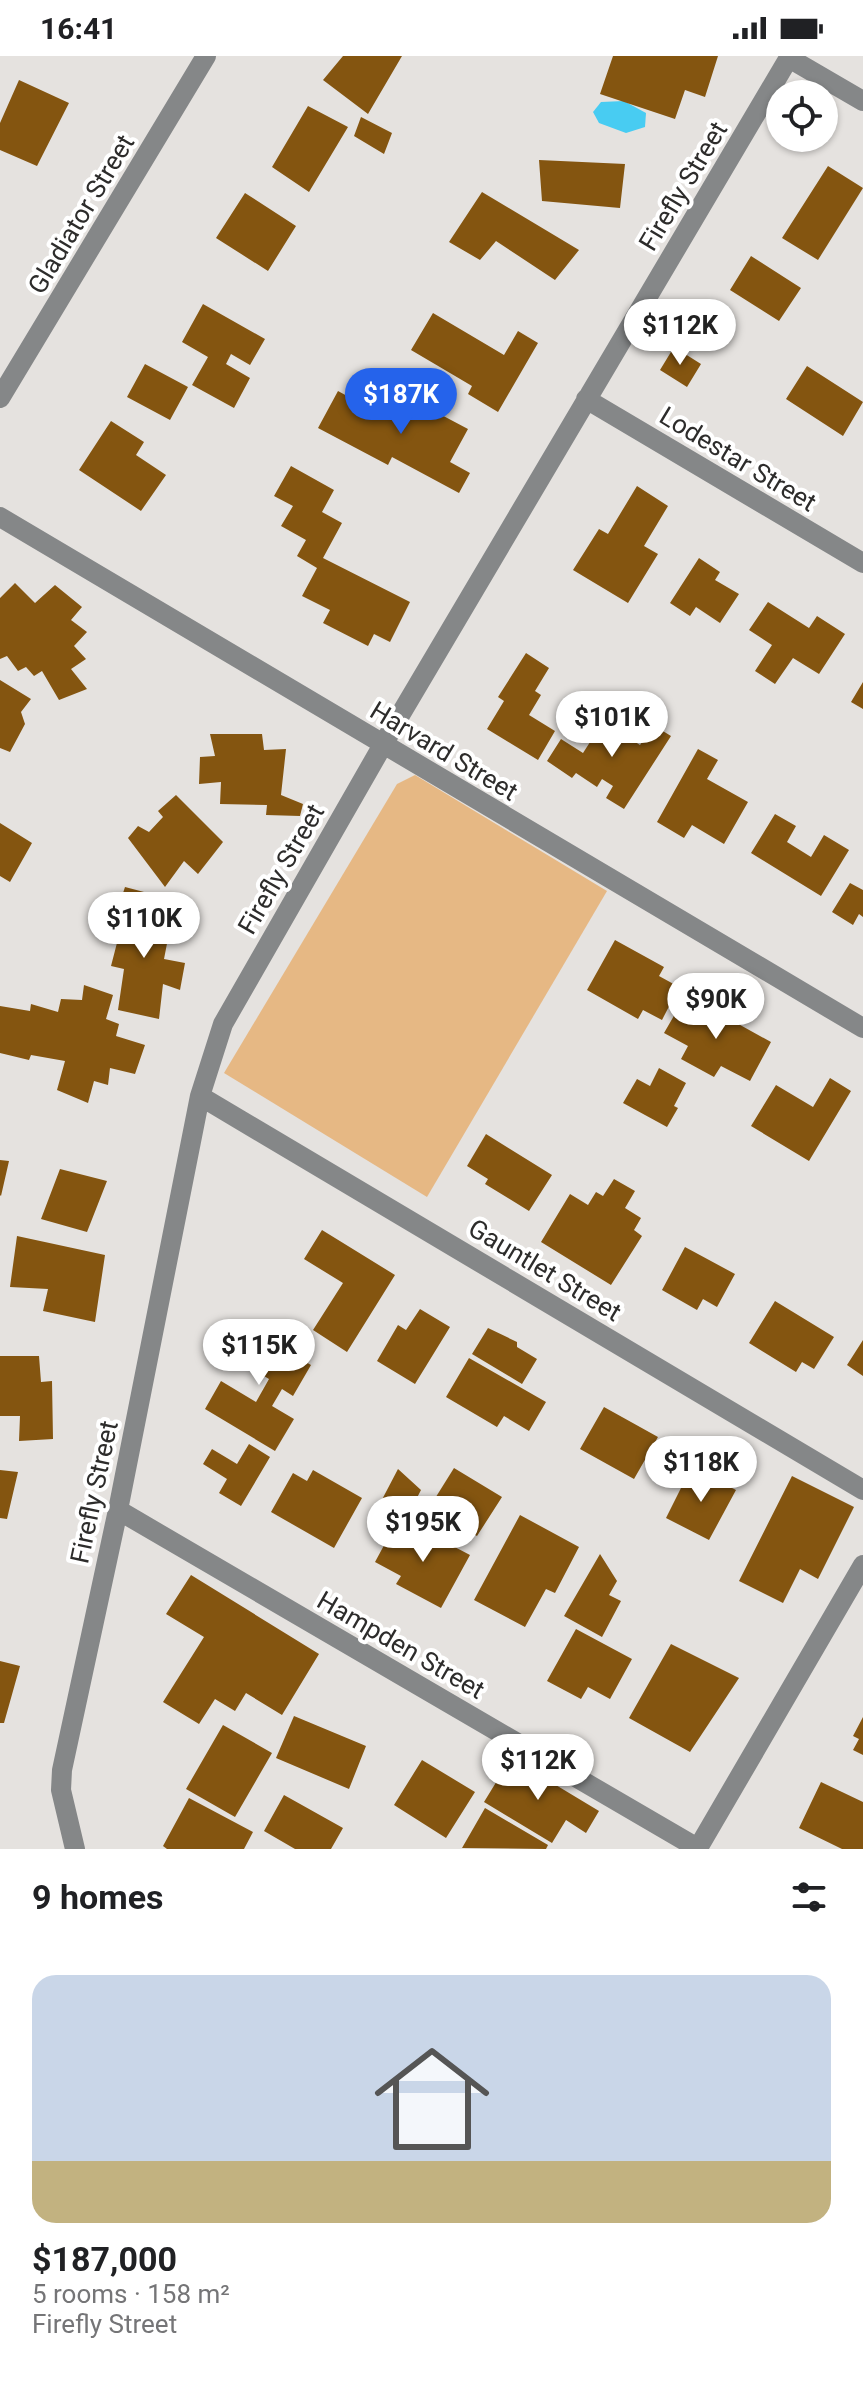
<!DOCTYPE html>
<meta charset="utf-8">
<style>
body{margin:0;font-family:Roboto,sans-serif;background:#f2f2f2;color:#202124;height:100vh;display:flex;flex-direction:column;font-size:30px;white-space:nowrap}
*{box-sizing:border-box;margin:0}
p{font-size:26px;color:#757577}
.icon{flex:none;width:44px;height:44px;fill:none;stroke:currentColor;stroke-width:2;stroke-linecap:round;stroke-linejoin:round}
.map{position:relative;height:1793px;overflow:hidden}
.side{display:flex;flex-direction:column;background:#fff;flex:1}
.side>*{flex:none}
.tools{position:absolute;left:766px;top:24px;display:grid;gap:16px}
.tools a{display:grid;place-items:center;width:72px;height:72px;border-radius:50%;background:#fff;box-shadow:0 2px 6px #0004;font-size:40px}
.price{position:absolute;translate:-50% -68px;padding:0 18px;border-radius:28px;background:#fff;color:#222;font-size:26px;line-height:52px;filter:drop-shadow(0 2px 4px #0008)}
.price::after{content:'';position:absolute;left:50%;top:48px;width:24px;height:18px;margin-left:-12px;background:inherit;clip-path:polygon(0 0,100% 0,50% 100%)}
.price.on{background:#2563eb;color:#fff}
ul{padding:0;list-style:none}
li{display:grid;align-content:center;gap:16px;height:424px;padding:0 32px}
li+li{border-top:2px solid #e0e0e0}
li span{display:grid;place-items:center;height:248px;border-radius:24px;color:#555}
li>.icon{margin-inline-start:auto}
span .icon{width:144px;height:144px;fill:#fffc;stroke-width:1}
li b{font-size:34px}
h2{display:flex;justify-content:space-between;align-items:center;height:96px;padding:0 32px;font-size:34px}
.status{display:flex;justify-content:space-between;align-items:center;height:56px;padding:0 40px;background:#fff;direction:ltr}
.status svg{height:22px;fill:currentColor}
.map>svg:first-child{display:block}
.green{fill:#e6b884}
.water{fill:#48ccf2}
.building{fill:#845510}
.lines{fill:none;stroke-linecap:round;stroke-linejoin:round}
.minor{stroke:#858788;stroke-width:20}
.labels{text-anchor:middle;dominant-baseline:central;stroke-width:8;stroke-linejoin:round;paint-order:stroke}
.street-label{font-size:26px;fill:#2d2c2b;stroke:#fff}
</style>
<div class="status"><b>16:41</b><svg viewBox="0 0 49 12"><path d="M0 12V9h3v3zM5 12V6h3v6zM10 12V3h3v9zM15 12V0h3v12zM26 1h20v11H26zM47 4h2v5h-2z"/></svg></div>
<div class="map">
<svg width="863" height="1793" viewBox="0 0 863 1793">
<rect width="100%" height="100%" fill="#e5e2df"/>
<path class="green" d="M415 719 607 835 427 1141 224 1017 397 728Z"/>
<path class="water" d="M624 45 646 57 645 71 626 77 599 67 593 56 601 46Z"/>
<path class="building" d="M343 0H402L368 58 323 24Z
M613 0H718L705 41 685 34 675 63 600 38Z
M19 24 69 47 37 110 0 94V67Z
M308 50 348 71 309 136 272 111Z
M361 61 392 77 384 98 354 80Z
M539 104 625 108 620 152 542 145Z
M828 110 863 132 818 204 782 182Z
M482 136 579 194 555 224 496 185 480 204 449 186Z
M245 137 296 170 268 215 216 182Z
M751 200 801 232 779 265 730 234Z
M203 248 265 283 250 309 231 298 226 308 250 322 234 352 192 329 208 301 182 286Z
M433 257 504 299 518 275 538 287 498 356 468 338 472 330 411 294Z
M674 291 701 308 687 331 660 314Z
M145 308 188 331 170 364 127 341Z
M807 310 863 346 843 380 786 343Z
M338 335 387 362 400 337 468 373 450 406 470 417 459 437 392 401 388 409 318 372Z
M111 365 144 386 136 399 166 419 141 455 79 414Z
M291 410 334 434 322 456 342 467 323 502 410 546 390 586 374 578 368 590 323 567 330 554 302 540 317 512 297 500 306 484 281 470 293 450 274 440Z
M637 430 668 450 644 490 658 498 628 547 573 514 599 473 608 478Z
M699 502 720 516 715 524 739 538 720 567 696 551 690 560 670 547Z
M15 527 35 547 55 529 82 551 71 564 87 576 74 590 86 603 71 613 87 633 59 644 42 615 34 620 26 611 18 615 7 600 0 603V542Z
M768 546 809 572 817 560 845 578 819 618 793 602 775 628 755 615 772 589 749 574Z
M526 597 549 612 535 635 541 639 529 659 555 675 538 704 487 673 504 645 498 641Z
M0 624 31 643 21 656 25 668 10 696 0 692Z
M863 626V653L851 646Z
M610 655 625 665 618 675 640 689 653 669 671 680 624 753 606 742 613 730 602 723 597 731 576 717 572 722 547 705 561 683 583 697Z
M210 678H262L264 694 286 693 281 739 303 748 300 760 266 759 267 749 220 748 221 726 199 728 200 701 215 700Z
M698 693 718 704 707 723 748 746 724 788 692 769 684 782 657 766Z
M176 739 223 786 198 818 184 805 165 831 128 782 138 770 149 776 163 761 158 755Z
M775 758 796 770 787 786 811 801 824 779 849 794 821 840 751 797Z
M0 767 32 787 10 826 0 820Z
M850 827 863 834V861L859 858 853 869 832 856Z
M125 831 144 836 141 849 135 850 134 859 171 867 164 903 185 907 180 934 163 928 159 963 118 954 124 913 111 910 125 856 117 855Z
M615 884 664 911 659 920 679 931 662 964 643 954 638 963 587 934Z
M84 929 113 939 106 963 119 968 116 980 145 989 135 1018 110 1012 108 1029 94 1025 88 1047 57 1034 65 1005 31 999 29 1004 0 997V950L30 955 31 948 58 956 61 943 82 944Z
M686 939 771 986 750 1025 721 1010 714 1021 681 1003 688 990 664 977Z
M659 1012 686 1027 674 1050 678 1052 667 1071 623 1047 637 1023 650 1030Z
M830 1022 851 1035 809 1105 751 1070 776 1029 813 1051Z
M486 1078 552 1119 529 1155 485 1128 488 1123 467 1110Z
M0 1104 9 1105 1 1140 0 1139Z
M60 1113 107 1125 87 1176 41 1163Z
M614 1123 635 1135 625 1152 641 1162 634 1174 642 1180 611 1229 541 1186 570 1138 588 1149 596 1136 603 1140Z
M322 1174 395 1219 347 1296 313 1274 343 1227 304 1203Z
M17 1180 105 1199 95 1266 43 1255 48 1233 10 1231Z
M685 1191 735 1218 717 1251 703 1243 697 1254 662 1234Z
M775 1245 834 1281 814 1313 802 1306 796 1316 749 1287Z
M420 1253 450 1271 415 1328 377 1305 398 1269 406 1274Z
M237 1266 311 1309 293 1340 282 1333 272 1350 294 1363 275 1395 205 1353 221 1325 256 1346 269 1323 221 1294Z
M488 1272 517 1286V1291L537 1303 522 1328 472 1298Z
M863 1284V1320L847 1309Z
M0 1300H39L41 1326 52 1325 53 1383 19 1385 20 1360H0Z
M469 1302 546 1346 529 1375 504 1360 497 1371 446 1341Z
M604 1351 658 1381 634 1423 580 1393Z
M249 1388 270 1401 241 1450 219 1437 227 1423 203 1408 212 1393 237 1408Z
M454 1412 502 1441 477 1480 429 1452Z
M398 1413 421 1434 403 1469 376 1455Z
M0 1414 18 1416 7 1463 0 1462Z
M313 1414 362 1442 334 1492 271 1456 293 1417 307 1425Z
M697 1414 736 1434 709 1484 666 1462 684 1426Z
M792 1420 854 1451 818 1523 800 1513 783 1547 739 1525Z
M520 1459 579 1491 555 1537 546 1533 525 1571 474 1544Z
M395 1469 426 1485 430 1478 470 1499 441 1552 396 1528 401 1520 375 1506Z
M600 1498 617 1525 609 1539 621 1545 602 1581 564 1560Z
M191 1519 319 1598 282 1659 246 1637 235 1655 215 1643 199 1668 163 1646 204 1581 166 1558Z
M576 1573 632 1603 610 1643 588 1631 581 1643 547 1625Z
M671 1588 739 1622 690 1696 629 1662Z
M0 1605 20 1610 4 1667H0Z
M294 1660 366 1690 349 1733 276 1702Z
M863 1661V1699L853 1694 859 1683 853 1680Z
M223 1669 272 1697 235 1761 186 1733Z
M511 1702 599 1755 586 1777 566 1764 552 1787 484 1746Z
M422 1704 475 1736 446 1782 394 1749Z
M821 1726 863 1746V1793H842L799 1772Z
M284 1739 343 1772 331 1793H295L264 1775Z
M189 1742 253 1776 244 1793H167L163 1790Z
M485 1752 548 1789 546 1793 462 1792Z"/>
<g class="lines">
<path class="minor" d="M789 2 863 45
M0 342 206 0
M586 343 863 507
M0 461 863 972
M200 1040 863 1434
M118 1454 699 1793
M698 1792 863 1509
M75 1793 61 1734 62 1714 118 1454 200 1040 223 968 396 666 790 0"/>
</g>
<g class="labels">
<g class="street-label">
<text transform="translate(683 130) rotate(-59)">Firefly Street</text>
<text transform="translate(81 158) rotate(-59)">Gladiator Street</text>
<text transform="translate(738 403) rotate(31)">Lodestar Street</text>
<text transform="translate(444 695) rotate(31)">Harvard Street</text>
<text transform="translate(281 813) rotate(-60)">Firefly Street</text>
<text transform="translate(545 1214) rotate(31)">Gauntlet Street</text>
<text transform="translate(94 1436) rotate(-78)">Firefly Street</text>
<text transform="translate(401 1589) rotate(30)">Hampden Street</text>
</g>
</g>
</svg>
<div class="tools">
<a><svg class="icon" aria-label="locate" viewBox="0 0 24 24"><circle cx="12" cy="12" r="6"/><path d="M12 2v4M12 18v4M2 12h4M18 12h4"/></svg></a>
</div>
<b class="price" style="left:680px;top:311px">$112K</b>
<b class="price on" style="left:401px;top:380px">$187K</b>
<b class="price" style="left:612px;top:703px">$101K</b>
<b class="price" style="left:144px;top:904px">$110K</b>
<b class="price" style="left:716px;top:985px">$90K</b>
<b class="price" style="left:259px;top:1331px">$115K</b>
<b class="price" style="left:701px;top:1448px">$118K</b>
<b class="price" style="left:423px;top:1508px">$195K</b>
<b class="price" style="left:538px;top:1746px">$112K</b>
</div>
<section class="side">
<h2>9 homes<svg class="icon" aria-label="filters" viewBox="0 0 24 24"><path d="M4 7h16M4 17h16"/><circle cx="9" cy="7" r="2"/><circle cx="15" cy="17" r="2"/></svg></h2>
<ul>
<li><span style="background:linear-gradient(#c9d6e8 75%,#c2b280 0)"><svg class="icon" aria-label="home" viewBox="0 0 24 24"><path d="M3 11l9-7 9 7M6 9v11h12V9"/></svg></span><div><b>$187,000</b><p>5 rooms · 158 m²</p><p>Firefly Street</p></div></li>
</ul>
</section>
